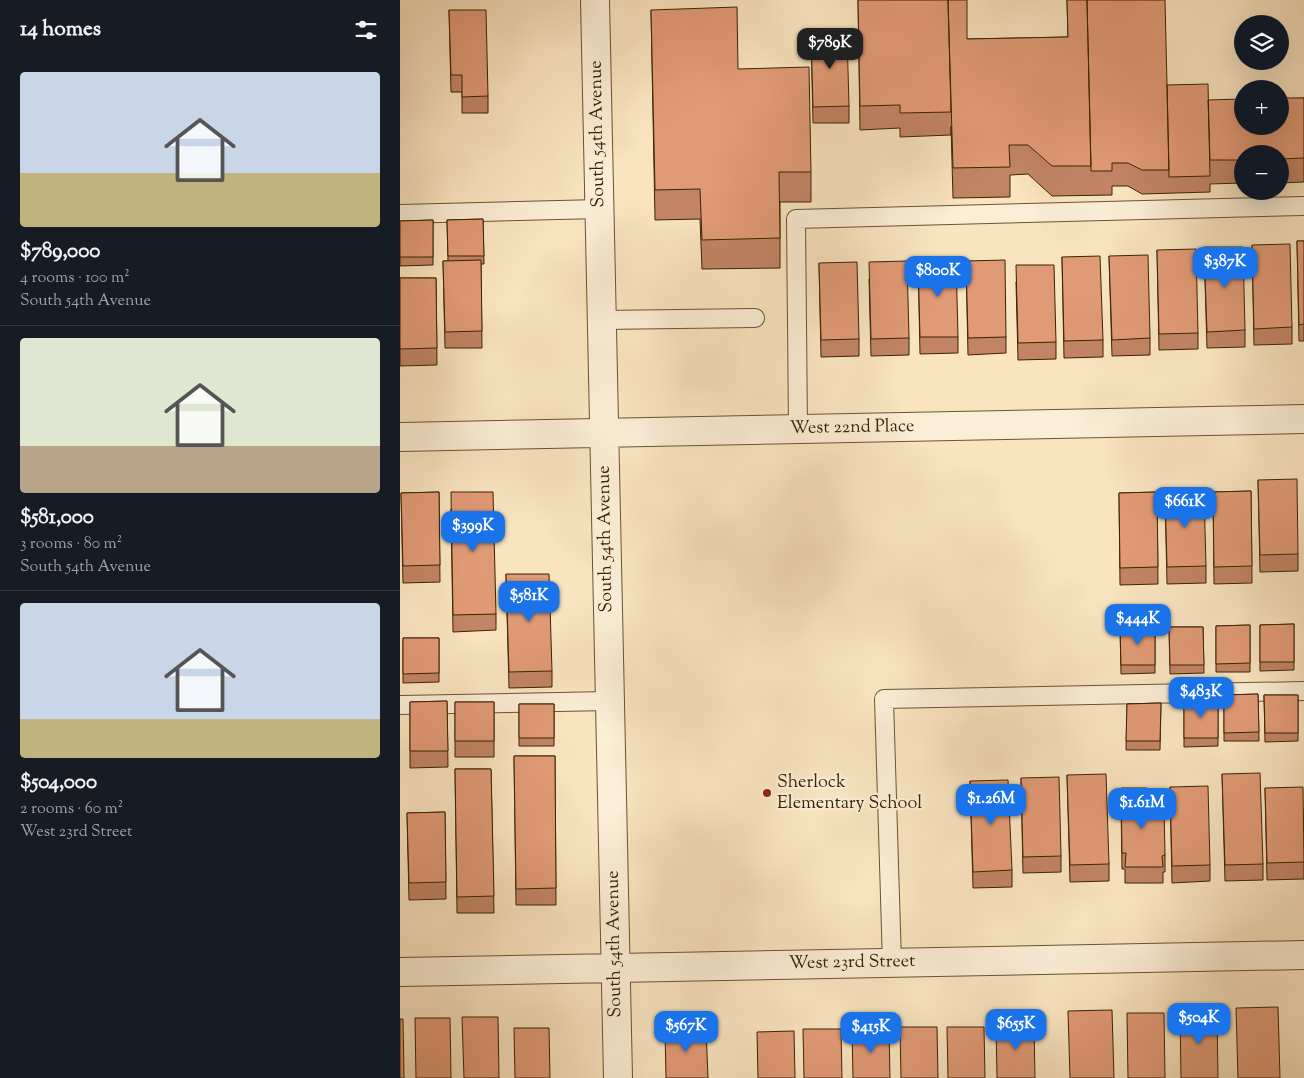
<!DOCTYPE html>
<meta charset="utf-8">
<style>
body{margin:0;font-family:"Sorts Mill Goudy",serif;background:#20242c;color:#f1f3f6;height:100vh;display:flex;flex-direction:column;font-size:19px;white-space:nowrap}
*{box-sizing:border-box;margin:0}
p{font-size:16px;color:#9ea1a6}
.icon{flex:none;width:28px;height:28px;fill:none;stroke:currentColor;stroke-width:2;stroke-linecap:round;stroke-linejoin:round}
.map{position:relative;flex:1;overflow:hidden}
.sheet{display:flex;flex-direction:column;background:#171b24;width:400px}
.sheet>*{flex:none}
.fabs{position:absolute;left:834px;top:15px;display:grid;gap:10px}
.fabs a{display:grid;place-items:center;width:55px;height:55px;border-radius:50%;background:#171b24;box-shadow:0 5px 20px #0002;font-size:25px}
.price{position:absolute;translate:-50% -42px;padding:0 11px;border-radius:10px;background:#1a73e8;color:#fff;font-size:16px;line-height:32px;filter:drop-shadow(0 1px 2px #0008)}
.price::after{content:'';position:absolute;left:50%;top:30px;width:15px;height:11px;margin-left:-8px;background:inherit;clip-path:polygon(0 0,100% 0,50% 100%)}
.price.active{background:#222;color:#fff}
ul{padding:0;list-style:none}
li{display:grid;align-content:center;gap:10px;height:265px;padding:0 20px}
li+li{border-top:1px solid #363941}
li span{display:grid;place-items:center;height:155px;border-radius:5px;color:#555}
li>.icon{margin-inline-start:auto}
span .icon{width:90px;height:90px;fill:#fffc;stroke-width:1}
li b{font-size:21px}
h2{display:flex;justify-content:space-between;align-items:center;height:60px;padding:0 20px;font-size:21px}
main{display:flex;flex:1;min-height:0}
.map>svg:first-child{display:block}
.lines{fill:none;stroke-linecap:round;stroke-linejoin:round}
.service-casing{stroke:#6a5332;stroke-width:20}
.minor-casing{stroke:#6a5332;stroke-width:30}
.service{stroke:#fbedd6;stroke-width:18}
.minor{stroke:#fbedd6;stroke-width:28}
.wall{fill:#c28465;stroke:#3b2302}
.building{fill:#e19a76;stroke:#3b2302}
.poi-dot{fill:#8f2418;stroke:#fbedd6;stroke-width:2}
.labels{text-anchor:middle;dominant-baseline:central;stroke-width:4.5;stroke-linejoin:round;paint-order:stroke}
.street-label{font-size:18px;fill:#3b2302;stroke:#fbedd6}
.poi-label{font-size:18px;fill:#3b2302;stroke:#fbedd6;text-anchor:start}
</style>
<main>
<section class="sheet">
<h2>14 homes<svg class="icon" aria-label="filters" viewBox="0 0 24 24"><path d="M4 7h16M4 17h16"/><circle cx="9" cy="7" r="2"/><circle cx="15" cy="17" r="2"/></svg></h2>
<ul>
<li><span style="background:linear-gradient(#c9d6e8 65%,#c2b280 0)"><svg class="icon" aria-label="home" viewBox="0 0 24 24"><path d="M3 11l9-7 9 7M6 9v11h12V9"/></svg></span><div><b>$789,000</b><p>4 rooms · 100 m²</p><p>South 54th Avenue</p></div></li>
<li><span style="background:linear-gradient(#dfe7d0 70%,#b9a48a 0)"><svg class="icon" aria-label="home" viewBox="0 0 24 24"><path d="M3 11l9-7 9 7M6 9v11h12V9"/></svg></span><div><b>$581,000</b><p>3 rooms · 80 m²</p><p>South 54th Avenue</p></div></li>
<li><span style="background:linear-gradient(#c9d6e8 75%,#c2b280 0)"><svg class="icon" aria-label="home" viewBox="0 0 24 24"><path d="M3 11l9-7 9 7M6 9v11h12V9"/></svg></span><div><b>$504,000</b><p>2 rooms · 60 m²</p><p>West 23rd Street</p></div></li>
</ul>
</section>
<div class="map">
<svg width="904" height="1078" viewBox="0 0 904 1078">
<rect width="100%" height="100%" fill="#f9e4c0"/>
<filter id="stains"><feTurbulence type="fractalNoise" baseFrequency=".004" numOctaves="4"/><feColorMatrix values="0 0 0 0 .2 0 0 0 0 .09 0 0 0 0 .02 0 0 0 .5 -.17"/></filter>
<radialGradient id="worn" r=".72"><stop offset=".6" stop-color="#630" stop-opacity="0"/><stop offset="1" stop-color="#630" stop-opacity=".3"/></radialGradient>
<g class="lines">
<g class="service-casing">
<path id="service" d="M0 214 199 209
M202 320 355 318
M398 429 396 219 904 206
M0 705 208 701
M492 963 484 699 904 691"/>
</g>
<g class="minor-casing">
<path id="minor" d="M195 0 218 1078
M0 437 904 419
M0 972 904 955"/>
</g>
<use href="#service" class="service"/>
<use href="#minor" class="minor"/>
</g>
<path class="wall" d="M458 0 567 39 668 37 667 0 767 85 808 102 904 98V182L880 183V154H842V183L810 184V192L742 194 728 186H712V195L652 196 628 174 610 175V197L553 198 551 126V135L500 137V128L460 130Z
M49 10 88 96V113H62V92H51Z
M251 10 338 69 411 172V202H380V268L302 269 300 219 255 220Z
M411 34 449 106V123H413Z
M83 219 84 264H81L82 348H45L43 261H48L47 220Z
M33 220V265L0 266V221Z
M897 241H904V341H899Z
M852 245 892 327V344L854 345Z
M804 247 845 330V347L807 348Z
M757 250 798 333V349L759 350Z
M709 256 750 338V355L712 356Z
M662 257 703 340V357L664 358Z
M518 260 558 337V353L520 354Z
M566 261 606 337V353L568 355Z
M419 263 459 339V356L421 357Z
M0 278H36L37 365 0 366Z
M469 279 509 338V355L471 356Z
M616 282 656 342V359L618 360Z
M858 480 898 554V571L860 572Z
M851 491 852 583 814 584 813 492Z
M39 492 40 582 3 583 1 493Z
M757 492 758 584 720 585 719 493Z
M765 492 806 566V583L767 584Z
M51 509 96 614V630L53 632Z
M106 574 152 671V687L109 688Z
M894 624V670L860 671V625Z
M850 625V672H816V626Z
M720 627H755V673L721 674Z
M769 627H803L804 673 770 674Z
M3 638H39V682L3 683Z
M858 694 859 741H824V695Z
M864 695H898V741L865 742Z
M818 700V746L784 747V701Z
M47 701 48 767 10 768V702Z
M55 702H94V757H55Z
M761 703 760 750H726L727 704Z
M119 704H154V746H119Z
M114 756H155L156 905H116Z
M55 769H91L94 913H57Z
M822 774 863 864V880L825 881Z
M667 775 709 864V881L670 882Z
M621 778 661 856V872L623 873Z
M570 781 612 870V887L573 888Z
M770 787 810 865V881L772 883Z
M865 788 904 811V879L867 880Z
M721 805 747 807 765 855V872H763V883H725V869H722Z
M45 812 46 899 9 900 7 813Z"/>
<path class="building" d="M458 0H548L551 112 500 113V105L460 106Z
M548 0H567V39L668 37 667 0H687L691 166H652L628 145H609L610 167 553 168Z
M687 0H765L769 170H742L728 163H712V171H691Z
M337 7 338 69 409 67 411 172H379L380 238 302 240 300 189 255 190 251 10Z
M49 10H86L88 96 62 97V75H51Z
M411 34H447L449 106 413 107Z
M808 84 810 176 769 177 767 85Z
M880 98H904V158L880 159V154H842V160H810L808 100 842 99V126H880Z
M83 219 84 256H48L47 220Z
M33 220V257H0V221Z
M897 241H904V324L899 325Z
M890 244 892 327 854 329 852 245Z
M804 247H843L845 330 807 332Z
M796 249 798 333 759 334 757 250Z
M748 255 750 338 712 340 709 256Z
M700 256 703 340 664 341 662 257Z
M556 259 558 337H520L518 260Z
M81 260 82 331 45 332 43 261Z
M605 260 606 337 568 338 566 261Z
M507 261 509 338 471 339 469 262Z
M457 262 459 339 421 340 419 263Z
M616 265H654L656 342 618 343Z
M0 278H36L37 348 0 349Z
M897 479 898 554 860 555 858 480Z
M851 491 852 566 814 567 813 492Z
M39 492 40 565 3 566 1 493Z
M51 492H93L96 614 53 615Z
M757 492 758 567 720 568 719 493Z
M765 492H804L806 566 767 567Z
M106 574H149L152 671 109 672Z
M894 624V662H860V625Z
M850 625V663L816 664V626Z
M720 627H755V665H721Z
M769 627H803L804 665H770Z
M3 638H39V673L3 674Z
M858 694 859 732 824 733V695Z
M864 695H898V733H865Z
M818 700V738H784V701Z
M47 701 48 751H10V702Z
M55 702H94V741H55Z
M761 703 760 741H726L727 704Z
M119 704H154V738H119Z
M114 756H155L156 888 116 889Z
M55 769H91L94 896 57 897Z
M860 773 863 864 825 865 822 774Z
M706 774 709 864 670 865 667 775Z
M659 777 661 856 623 857 621 778Z
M608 780 612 870 573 872 570 781Z
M808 786 810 865 772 866 770 787Z
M903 787 904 862 867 863 865 788Z
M721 788H747V807L764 806 765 855 762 856 763 867H725L726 853H722Z
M45 812 46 882 9 883 7 813Z
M878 1007 880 1078H838L836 1008Z
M712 1010 714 1078H670L668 1011Z
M817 1012 818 1078H781L780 1013Z
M727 1013H764L765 1078H728Z
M62 1017H98L99 1078H64Z
M15 1018H50L51 1078H16Z
M0 1019H3L4 1078H0Z
M634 1024 635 1078H597L596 1025Z
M500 1027H537L538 1078H501Z
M547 1027H584L585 1078H548Z
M114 1028H149L150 1078H115Z
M306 1028 308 1078H266L265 1029Z
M403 1029H441L442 1078H404Z
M452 1029H489L490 1078H453Z
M394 1031 395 1078H358L357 1032Z"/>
<circle class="poi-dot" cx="367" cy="793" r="5"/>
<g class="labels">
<g class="street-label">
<text transform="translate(198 134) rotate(-91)">South 54th Avenue</text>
<text transform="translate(452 428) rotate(-1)">West 22nd Place</text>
<text transform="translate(206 539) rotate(-91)">South 54th Avenue</text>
<text transform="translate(215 944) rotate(-91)">South 54th Avenue</text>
<text transform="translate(452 963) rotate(-1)">West 23rd Street</text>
</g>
<g class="poi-label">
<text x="377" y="783">Sherlock<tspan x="377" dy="21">Elementary School</tspan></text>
</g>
</g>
<rect width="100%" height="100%" filter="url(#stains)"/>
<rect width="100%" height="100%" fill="url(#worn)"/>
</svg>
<div class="fabs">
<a><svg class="icon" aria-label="layers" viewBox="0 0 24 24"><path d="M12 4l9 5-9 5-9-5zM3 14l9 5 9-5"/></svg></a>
<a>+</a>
<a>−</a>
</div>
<b class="price active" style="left:430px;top:70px">$789K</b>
<b class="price" style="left:825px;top:289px">$387K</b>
<b class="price" style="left:538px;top:298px">$800K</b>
<b class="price" style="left:785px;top:529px">$661K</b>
<b class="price" style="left:73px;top:553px">$399K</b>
<b class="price" style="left:129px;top:623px">$581K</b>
<b class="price" style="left:738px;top:646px">$444K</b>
<b class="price" style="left:801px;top:719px">$483K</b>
<b class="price" style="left:591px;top:826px">$1.26M</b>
<b class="price" style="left:742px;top:830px">$1.61M</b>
<b class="price" style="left:799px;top:1045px">$504K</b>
<b class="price" style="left:616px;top:1051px">$655K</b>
<b class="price" style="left:286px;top:1053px">$567K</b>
<b class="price" style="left:471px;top:1054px">$415K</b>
</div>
</main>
